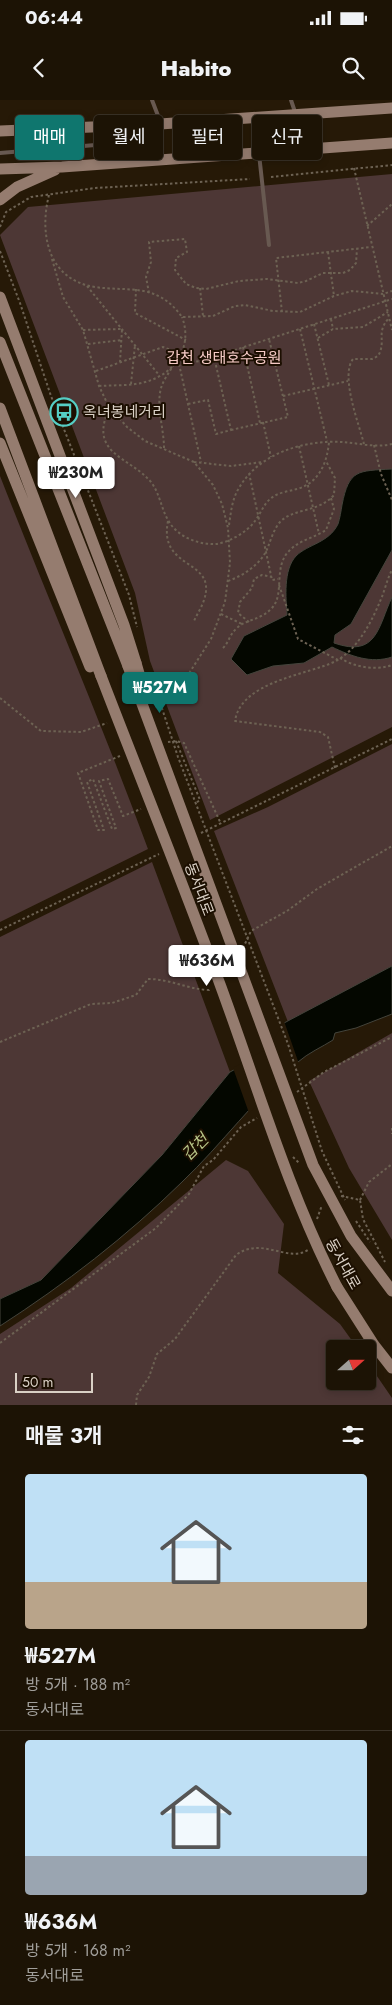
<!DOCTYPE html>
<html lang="ko">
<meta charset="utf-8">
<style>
body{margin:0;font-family:Jost,"Noto Sans KR",sans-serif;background:#292013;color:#f1f3f6;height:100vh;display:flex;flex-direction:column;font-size:19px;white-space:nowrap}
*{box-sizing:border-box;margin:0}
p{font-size:16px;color:#a09e9a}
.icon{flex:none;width:28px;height:28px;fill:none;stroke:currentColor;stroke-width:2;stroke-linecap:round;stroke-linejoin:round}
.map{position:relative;height:1305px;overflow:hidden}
.drawer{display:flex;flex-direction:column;background:#1c1305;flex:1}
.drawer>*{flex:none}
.guide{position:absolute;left:15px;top:15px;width:362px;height:45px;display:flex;gap:10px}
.needle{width:32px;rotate:69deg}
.tools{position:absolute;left:326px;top:1240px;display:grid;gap:10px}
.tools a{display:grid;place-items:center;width:50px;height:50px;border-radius:5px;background:#1c1305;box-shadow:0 2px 8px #0003,0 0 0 1px #3a3227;font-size:25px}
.scale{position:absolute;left:15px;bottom:12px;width:78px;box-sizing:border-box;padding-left:5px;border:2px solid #dad1c6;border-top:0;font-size:14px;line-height:18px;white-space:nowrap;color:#dad1c6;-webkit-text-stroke:4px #1c0f01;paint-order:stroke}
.price{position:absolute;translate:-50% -42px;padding:0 11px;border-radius:5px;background:#fff;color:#222;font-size:16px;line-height:32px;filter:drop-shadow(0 1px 2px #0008)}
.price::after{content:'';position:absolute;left:50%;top:30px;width:15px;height:11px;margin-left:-8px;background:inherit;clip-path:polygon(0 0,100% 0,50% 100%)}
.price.on{background:#0f766e;color:#fff}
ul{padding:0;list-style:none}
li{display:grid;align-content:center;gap:10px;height:265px;padding:0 25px}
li+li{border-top:1px solid #3a3227}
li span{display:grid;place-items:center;height:155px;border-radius:5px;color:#555}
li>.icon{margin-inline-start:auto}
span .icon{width:90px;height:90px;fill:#fffc;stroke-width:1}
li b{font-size:21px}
h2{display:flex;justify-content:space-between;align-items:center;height:60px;padding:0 25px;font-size:21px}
.chip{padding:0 18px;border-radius:5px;background:#1c1305;box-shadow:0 2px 8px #0003,0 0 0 1px #3a3227;font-size:18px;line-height:45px}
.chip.on{background:#0f766e;color:#fff}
.status{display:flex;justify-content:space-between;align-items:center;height:35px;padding:0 25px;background:#1c1305;direction:ltr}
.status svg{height:14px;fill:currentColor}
header{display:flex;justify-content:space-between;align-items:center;height:65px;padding:0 25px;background:#1c1305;font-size:22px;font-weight:800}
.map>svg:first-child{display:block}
.green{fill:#4d3735}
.water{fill:#040700;stroke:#44443b}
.pier{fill:#261907}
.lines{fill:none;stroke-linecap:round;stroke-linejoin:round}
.path{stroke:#6d6253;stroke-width:2;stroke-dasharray:2.5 2.5;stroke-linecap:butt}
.lane{stroke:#685951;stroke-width:4}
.secondary{stroke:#957c6f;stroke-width:11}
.path-bridge{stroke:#6d6253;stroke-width:2;stroke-dasharray:2.5 2.5;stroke-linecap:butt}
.secondary-bridge{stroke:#957c6f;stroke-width:11}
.labels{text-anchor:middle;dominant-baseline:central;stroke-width:4;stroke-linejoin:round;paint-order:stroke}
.park-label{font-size:15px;fill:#f6cbc6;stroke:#1c0f01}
.poi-label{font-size:15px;fill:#dad1c6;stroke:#1c0f01;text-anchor:start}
.street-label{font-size:15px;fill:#dad1c6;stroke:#1c0f01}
.water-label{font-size:16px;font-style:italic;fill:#b9c689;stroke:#1c0f01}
</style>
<div class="status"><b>06:44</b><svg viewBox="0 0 49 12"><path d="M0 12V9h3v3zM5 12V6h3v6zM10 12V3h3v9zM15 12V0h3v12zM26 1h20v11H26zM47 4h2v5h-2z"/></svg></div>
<header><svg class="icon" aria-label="back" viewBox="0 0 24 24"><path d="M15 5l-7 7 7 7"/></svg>Habito<svg class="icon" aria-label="search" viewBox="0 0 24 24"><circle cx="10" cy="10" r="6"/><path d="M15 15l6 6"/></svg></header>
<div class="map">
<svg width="392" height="1305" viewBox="0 0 392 1305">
<rect width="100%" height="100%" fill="#261907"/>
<path class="green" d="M392 74V627L210 720 150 561 135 493 0 135 28 107Z
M0 376C49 501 102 624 148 749L0 822Z
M392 644V866L288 922 214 731 268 707Z
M152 762 230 972 162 1055 41 1180 0 1199V837Z
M392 933V1140L349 1068 309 981Z
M226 1060 248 1071 284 1124 278 1173 340 1224 358 1249H335V1281H368V1263L392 1298V1305H0V1234L71 1188Z"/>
<path class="water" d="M392 369V450L351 524 335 535 334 543C377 558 378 527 392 497V557C371 564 351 556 332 547L304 563 273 566 247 575 231 559 244 536 287 515C286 498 283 470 296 456 308 444 329 443 338 424 340 418 341 411 342 405 349 369 358 371 392 369Z
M392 866V914L356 928 335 933 333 940C322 947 308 953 298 962 255 998 222 1044 182 1082 126 1137 65 1184 0 1226V1199L41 1180 162 1055 230 972 272 949 284 923Z"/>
<path class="pier" d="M284 921 299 964 249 1013 233 968 270 947Z"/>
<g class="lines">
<path class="path" d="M354 68 392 230
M271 77 392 65
M49 95C39 134 48 180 95 187 129 192 157 182 182 217L213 216 235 206 245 205 273 211 300 212 334 196 352 191 383 194 392 191
M367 126 392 104
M0 127 6 112 31 97 95 88 250 79
M0 151 20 203 51 296 129 495 137 527
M328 152 334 196
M52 159 63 197 83 230 99 286 108 305 127 327 145 341 194 362 213 385 222 404 228 428 230 463 225 502 211 539 172 600 154 607
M87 186 159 275
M200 188 203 216
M136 189 135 213 186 240
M149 193 146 177 151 162 149 142 185 139 187 152 176 158 175 170 186 184 196 188 206 189 239 181 267 179 298 183 306 181 323 173H343L350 170 356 163 357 149
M282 212 276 158 371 147
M331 219 333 229
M314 224 329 285
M300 229 327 341
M83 230 122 229 120 262
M318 238 333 229 363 227 388 212
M88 244 122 240
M243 247 260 323
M179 264 201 362
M96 271 163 247 181 254
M131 284 135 245
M99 286C114 285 131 286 145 282 176 274 193 246 182 217
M283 296 348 281
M188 304 208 300 216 334 231 330 214 257
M110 307C87 354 129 356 151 382 160 394 161 408 168 420 177 437 199 445 216 444 230 442 247 432 255 421 262 412 264 401 276 395 282 392 290 391 297 389 319 383 327 363 329 342
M263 322 271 357
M231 330 288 317 269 239
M364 344C359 324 340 276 353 259H372L378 256C387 241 375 233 389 218
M374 345 381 374 392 400
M299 346 319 434
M164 348C164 328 155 304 162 285 165 278 170 271 174 264L201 261 392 199
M194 362 231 366 263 362
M249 373 272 480 278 479
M168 421C158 471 218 458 204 500 202 507 197 514 194 521
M229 425C231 412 232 399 239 388 259 353 304 340 342 342 358 343 376 348 392 344
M228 481C245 475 262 463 268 447 271 439 274 429 280 422 293 408 318 413 334 395L335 378 326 361
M279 485 298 539 338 560
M221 514 242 524
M249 522 238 513 240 502 252 488 254 479 262 475 272 477
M223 548C229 542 230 534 236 529 245 519 260 521 272 508 285 494 273 467 289 451 299 440 314 438 326 430L334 409 331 398
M340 558C354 567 376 571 392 565
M0 598 41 631 81 632 107 623
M176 641 200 700 196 703
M168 642 176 641 184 643 221 724
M120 656 78 673 98 730H104L87 682 93 679 112 729 116 728 99 681 108 679 123 716 141 709
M335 668 328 637 320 632 235 621C241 581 308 575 336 561 358 549 372 521 381 499 385 490 387 479 392 470
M201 733 392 639
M0 830 159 754
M243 848 251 831 287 811 317 789 392 746
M0 942 91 904 112 903 136 895 148 879C171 879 186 889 209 890L211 888
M297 992 324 972 392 937
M392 1028V1034
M293 1057 300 1064
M341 1096 360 1100 363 1119 385 1162
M360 1100 369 1082 392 1064
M317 1119 322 1105
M0 1243 156 1128 189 1094 204 1066 213 1060 241 1027 257 1018
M136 1305 137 1295 149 1277 157 1254 175 1239 236 1155C262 1136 287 1163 308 1150"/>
<path class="lane" d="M152 0 160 21
M291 0 295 12
M0 53 143 41 150 26
M259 54 269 145"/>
<path class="secondary" d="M0 31 160 24 392 8
M0 69 62 67 392 43
M0 100 17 87 55 70
M0 197 124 525 136 563
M0 242 128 566
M0 308 101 576
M0 343 90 567
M337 1187 374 1245 392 1268"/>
<path class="path-bridge" d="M154 584 178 657 288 944 322 1051 345 1100
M356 1121 370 1142"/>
<path class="secondary-bridge" d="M136 563 143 587
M128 566 313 1065 351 1136 392 1191
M101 576C141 680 183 783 221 887 258 988 288 1091 337 1187"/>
</g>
<defs>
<g id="bus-ring" transform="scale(1.4375)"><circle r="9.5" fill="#1c0f01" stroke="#55cec5" stroke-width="1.5"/><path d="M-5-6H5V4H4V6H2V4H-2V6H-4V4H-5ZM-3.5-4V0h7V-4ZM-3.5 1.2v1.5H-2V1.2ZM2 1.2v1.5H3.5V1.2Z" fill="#55cec5"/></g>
</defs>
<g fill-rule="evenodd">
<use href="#bus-ring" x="64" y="312"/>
</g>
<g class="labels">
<g class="park-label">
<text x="224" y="258">갑천 생태호수공원</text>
</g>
<g class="poi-label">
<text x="83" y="312">옥녀봉네거리</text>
</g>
<g class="street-label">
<text transform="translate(199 789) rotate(69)">동서대로</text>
<text transform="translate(343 1164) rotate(61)">동서대로</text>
</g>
<g class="water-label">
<text transform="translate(195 1047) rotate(-45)">갑천</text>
</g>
</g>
</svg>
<div class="tools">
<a><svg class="needle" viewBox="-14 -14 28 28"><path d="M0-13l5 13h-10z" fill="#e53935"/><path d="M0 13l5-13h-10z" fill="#a09e9a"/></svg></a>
</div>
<div class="scale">50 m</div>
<b class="price" style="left:76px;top:399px">₩230M</b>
<b class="price on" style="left:160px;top:614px">₩527M</b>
<b class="price" style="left:207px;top:887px">₩636M</b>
<div class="guide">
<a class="chip on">매매</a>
<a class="chip">월세</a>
<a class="chip">필터</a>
<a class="chip">신규</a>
</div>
</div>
<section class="drawer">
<h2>매물 3개<svg class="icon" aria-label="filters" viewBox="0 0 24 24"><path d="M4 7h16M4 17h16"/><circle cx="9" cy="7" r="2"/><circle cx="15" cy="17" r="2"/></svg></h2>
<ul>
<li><span style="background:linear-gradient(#bfe0f5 70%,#b9a48a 0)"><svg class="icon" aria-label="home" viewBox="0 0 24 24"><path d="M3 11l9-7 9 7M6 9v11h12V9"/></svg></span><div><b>₩527M</b><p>방 5개 · 188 m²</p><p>동서대로</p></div></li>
<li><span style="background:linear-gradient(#bfe0f5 75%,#9aa5b1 0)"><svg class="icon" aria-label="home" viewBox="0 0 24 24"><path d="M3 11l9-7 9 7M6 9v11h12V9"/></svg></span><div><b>₩636M</b><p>방 5개 · 168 m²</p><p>동서대로</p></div></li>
</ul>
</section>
